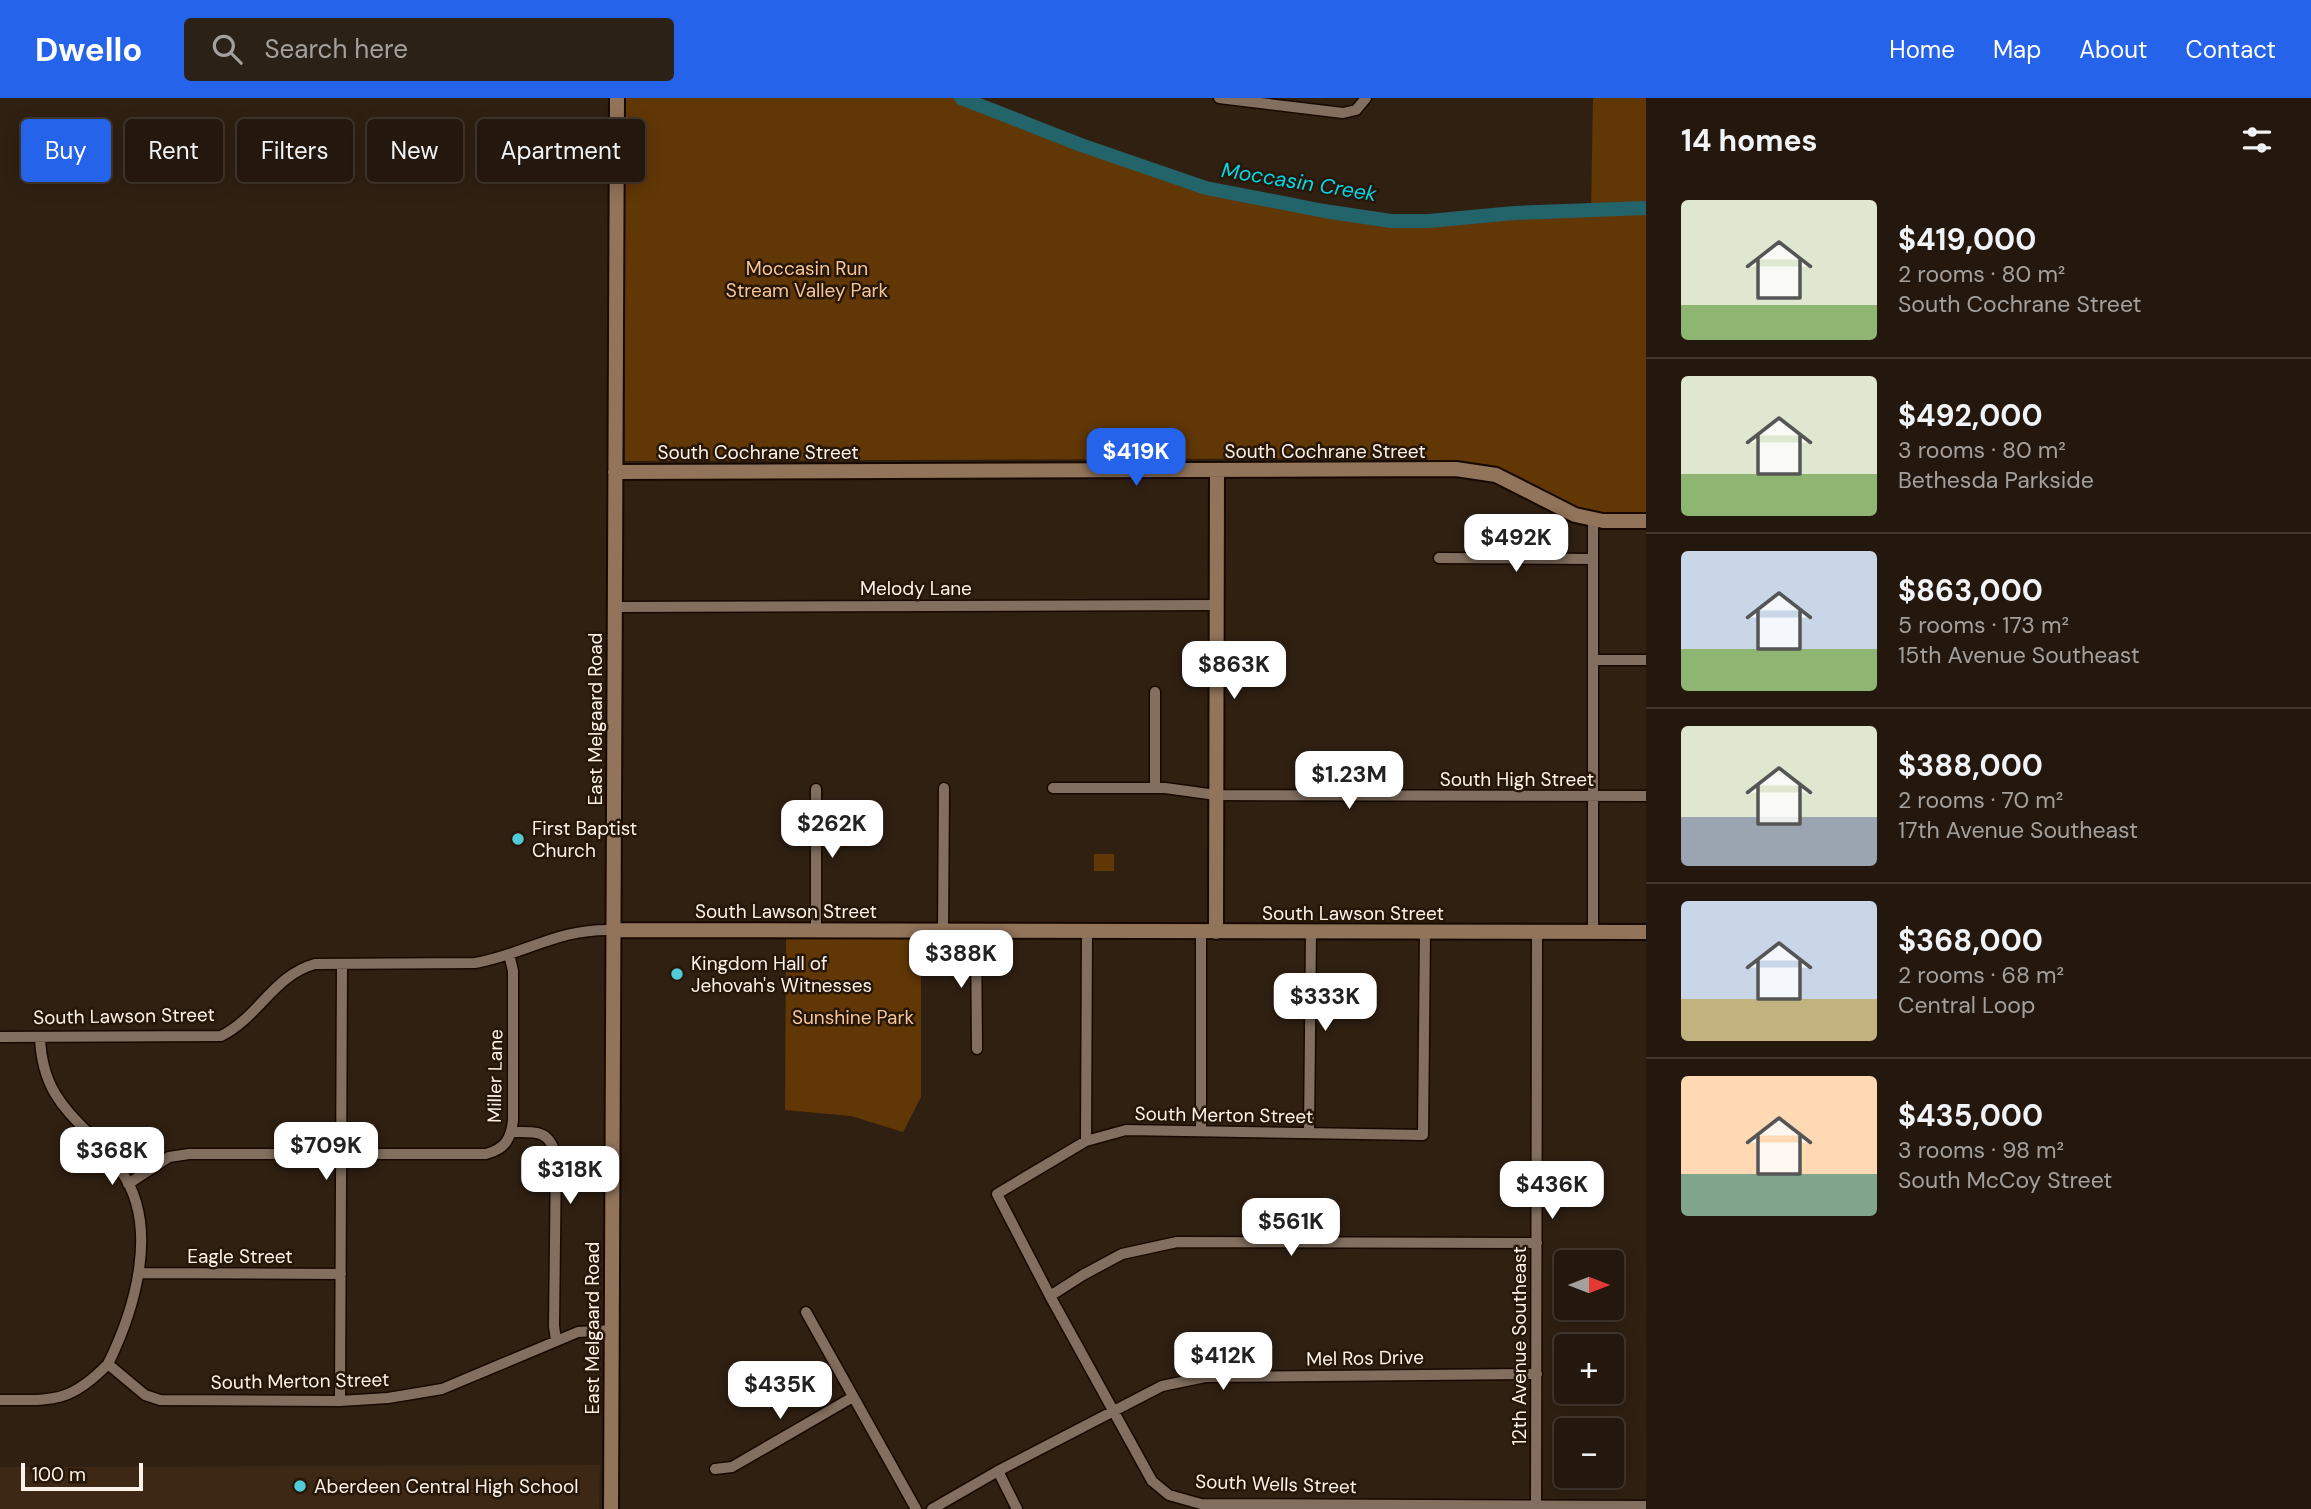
<!DOCTYPE html>
<meta charset="utf-8">
<style>
body{margin:0;font-family:"DM Sans",sans-serif;background:#2c2117;color:#f1f3f6;height:100vh;display:flex;flex-direction:column;font-size:26px;white-space:nowrap}
*{box-sizing:border-box;margin:0}
p{font-size:23px;color:#a3a09e}
.icon{flex:none;width:38px;height:38px;fill:none;stroke:currentColor;stroke-width:2;stroke-linecap:round;stroke-linejoin:round}
.map{position:relative;flex:1;overflow:hidden}
.panel{display:flex;flex-direction:column;background:#24180e;width:665px}
.panel>*{flex:none}
.banner{position:absolute;left:21px;top:21px;width:665px;height:63px;display:flex;gap:14px}
.needle{width:46px;rotate:90deg}
.controls{position:absolute;left:1554px;top:1152px;display:grid;gap:14px}
.controls a{display:grid;place-items:center;width:70px;height:70px;border-radius:7px;background:#24180e;box-shadow:0 4px 18px #0003,0 0 0 2px #41372e;font-size:35px}
.scale{position:absolute;left:21px;bottom:18px;width:122px;box-sizing:border-box;padding-left:7px;border:4px solid #fdf2e9;border-top:0;font-size:19px;line-height:24px;white-space:nowrap;color:#fdf2e9;-webkit-text-stroke:5px #261709;paint-order:stroke}
.price{position:absolute;translate:-50% -60px;padding:0 16px;border-radius:14px;background:#fff;color:#222;font-size:23px;line-height:46px;filter:drop-shadow(0 2px 4px #0008)}
.price::after{content:'';position:absolute;left:50%;top:42px;width:21px;height:16px;margin-left:-10px;background:inherit;clip-path:polygon(0 0,100% 0,50% 100%)}
.price.on{background:#2563eb;color:#fff}
ul{padding:0;list-style:none}
li{display:flex;align-items:center;gap:21px;height:175px;padding:0 35px}
li+li{border-top:2px solid #41372e}
li span{display:grid;place-items:center;flex:none;width:196px;height:140px;border-radius:7px;color:#555}
li>.icon{margin-inline-start:auto}
span .icon{width:84px;height:84px;fill:#fffc;stroke-width:1}
li b{font-size:30px}
h2{display:flex;justify-content:space-between;align-items:center;height:84px;padding:0 35px;font-size:30px}
.chip{padding:0 24px;border-radius:7px;background:#24180e;box-shadow:0 4px 18px #0003,0 0 0 2px #41372e;font-size:24px;line-height:63px}
.chip.on{background:#2563eb;color:#fff}
header{display:flex;align-items:center;gap:42px;box-sizing:border-box;height:98px;padding:0 35px;background:#2563eb;color:#fff}
header strong{font-size:33px}
nav{display:flex;gap:38px;margin-inline-start:auto;font-size:24px}
.search{width:490px;height:63px;background:#2c2117;display:flex;align-items:center;gap:18px;box-sizing:border-box;padding:0 24px;border-radius:7px;color:#a3a09e;font-size:26px}
main{display:flex;flex:1;min-height:0}
.map>svg:first-child{display:block}
.built{fill:#3d2815}
.green{fill:#613706}
.lines{fill:none;stroke-linecap:round;stroke-linejoin:round}
.river{stroke:#23636a;stroke-width:14}
.street-casing{stroke:#170901;stroke-width:13}
.secondary-casing{stroke:#170901;stroke-width:18}
.street{stroke:#826f5f;stroke-width:10}
.secondary{stroke:#917459;stroke-width:14}
.poi-dot{fill:#52cbd8;stroke:#261709;stroke-width:2.5}
.labels{text-anchor:middle;dominant-baseline:central;stroke-width:5;stroke-linejoin:round;paint-order:stroke}
.park-label{font-size:19px;fill:#f8c598;stroke:#261709}
.street-label{font-size:19px;fill:#fdf2e9;stroke:#261709}
.poi-label{font-size:19px;fill:#fdf2e9;stroke:#261709;text-anchor:start}
.water-label{font-size:21px;font-style:italic;fill:#02d8ea;stroke:#261709}
</style>
<header>
<strong>Dwello</strong>
<div class="search"><svg class="icon" aria-label="search" viewBox="0 0 24 24"><circle cx="10" cy="10" r="6"/><path d="M15 15l6 6"/></svg>Search here</div>
<nav><a>Home</a><a>Map</a><a>About</a><a>Contact</a></nav>
</header>
<main>
<div class="map">
<svg width="1646" height="1411" viewBox="0 0 1646 1411">
<rect width="100%" height="100%" fill="#302012"/>
<path class="built" d="M600 1367 599 1411H0V1369Z"/>
<path class="green" d="M625 0H961L1081 47 1206 90 1324 113 1391 123H1429L1514 115 1591 112 1593 0H1646V416C1618 416 1591 418 1566 406 1543 395 1523 377 1498 370 1475 363 1451 364 1428 364L1427 360 625 363Z
M1094 756H1114V773H1094Z
M786 839H921V999L903 1034 851 1018 785 1012Z"/>
<g class="lines">
<path class="river" d="M961 0 1081 47 1206 90 1324 113 1391 123H1429L1514 115 1646 110"/>
<g class="street-casing">
<path id="street" d="M1219 0 1343 15 1356 12 1366 0
M1439 460 1593 461
M615 509 1217 507
M1593 562H1646
M1155 594V690
M1053 690H1165L1216 697 1646 698
M816 691V833
M943 833 944 690
M976 833 977 951
M1201 833V1032
M1593 834V422
M1425 835 1423 1037 1126 1032 1086 1043 997 1096 1050 1198 1152 1383 1169 1397 1201 1406 1646 1408
M0 939 221 938C258 920 274 877 315 866L475 865C526 856 558 830 613 832
M40 940C43 1010 85 1022 121 1073 160 1128 135 1211 108 1266
M512 1034C536 1034 549 1031 556 1058L554 1228 556 1243
M1309 1035 1311 834
M1086 1043 1087 833
M128 1086 169 1059 189 1056H486C505 1051 511 1041 513 1022V873L509 856
M139 1175 341 1176
M1050 1198 1083 1177 1122 1156 1177 1144 1537 1145
M806 1214 916 1411
M0 1302C52 1302 69 1306 108 1266L145 1297 160 1302 340 1303 388 1300 442 1291 578 1234 612 1232
M340 1303 342 866
M715 1371 732 1369 853 1299
M998 1373 1017 1411
M1536 1410 1537 834
M932 1411 998 1373 1162 1288 1205 1279 1537 1276"/>
</g>
<g class="secondary-casing">
<path id="secondary" d="M615 374 1456 371 1496 377 1575 417 1603 423H1646
M613 832 1646 834
M1216 834 1217 373
M611 1411 617 0"/>
</g>
<use href="#street" class="street"/>
<use href="#secondary" class="secondary"/>
</g>
<g class="poi-dot">
<circle cx="518" cy="741" r="7"/>
<circle cx="677" cy="876" r="7"/>
<circle cx="300" cy="1388" r="7"/>
</g>
<g class="labels">
<g class="park-label">
<text x="807" y="170">Moccasin Run<tspan x="807" dy="22">Stream Valley Park</tspan></text>
<text x="853" y="919">Sunshine Park</text>
</g>
<g class="street-label">
<text x="1325" y="353">South Cochrane Street</text>
<text x="758" y="354">South Cochrane Street</text>
<text x="916" y="490">Melody Lane</text>
<text transform="translate(595 621) rotate(-90)">East Melgaard Road</text>
<text x="1517" y="681">South High Street</text>
<text x="786" y="813">South Lawson Street</text>
<text x="1353" y="815">South Lawson Street</text>
<text transform="translate(124 918) rotate(-1)">South Lawson Street</text>
<text transform="translate(495 978) rotate(-89)">Miller Lane</text>
<text transform="translate(1224 1017) rotate(1)">South Merton Street</text>
<text x="240" y="1158">Eagle Street</text>
<text transform="translate(592 1230) rotate(-90)">East Melgaard Road</text>
<text transform="translate(1519 1248) rotate(-90)">12th Avenue Southeast</text>
<text transform="translate(1365 1260) rotate(-1)">Mel Ros Drive</text>
<text transform="translate(300 1283) rotate(-1)">South Merton Street</text>
<text transform="translate(1276 1386) rotate(2)">South Wells Street</text>
</g>
<g class="poi-label">
<text x="532" y="730">First Baptist<tspan x="532" dy="22">Church</tspan></text>
<text x="691" y="865">Kingdom Hall of<tspan x="691" dy="22">Jehovah's Witnesses</tspan></text>
<text x="314" y="1388">Aberdeen Central High School</text>
</g>
<g class="water-label">
<text transform="translate(1299 84) rotate(9)">Moccasin Creek</text>
</g>
</g>
</svg>
<div class="controls">
<a><svg class="needle" viewBox="-14 -14 28 28"><path d="M0-13l5 13h-10z" fill="#e53935"/><path d="M0 13l5-13h-10z" fill="#a3a09e"/></svg></a>
<a>+</a>
<a>−</a>
</div>
<div class="scale">100 m</div>
<b class="price on" style="left:1136px;top:390px">$419K</b>
<b class="price" style="left:1516px;top:476px">$492K</b>
<b class="price" style="left:1234px;top:603px">$863K</b>
<b class="price" style="left:1349px;top:713px">$1.23M</b>
<b class="price" style="left:832px;top:762px">$262K</b>
<b class="price" style="left:961px;top:892px">$388K</b>
<b class="price" style="left:1325px;top:935px">$333K</b>
<b class="price" style="left:326px;top:1084px">$709K</b>
<b class="price" style="left:112px;top:1089px">$368K</b>
<b class="price" style="left:570px;top:1108px">$318K</b>
<b class="price" style="left:1552px;top:1123px">$436K</b>
<b class="price" style="left:1291px;top:1160px">$561K</b>
<b class="price" style="left:1223px;top:1294px">$412K</b>
<b class="price" style="left:780px;top:1323px">$435K</b>
<div class="banner">
<a class="chip on">Buy</a>
<a class="chip">Rent</a>
<a class="chip">Filters</a>
<a class="chip">New</a>
<a class="chip">Apartment</a>
</div>
</div>
<section class="panel">
<h2>14 homes<svg class="icon" aria-label="filters" viewBox="0 0 24 24"><path d="M4 7h16M4 17h16"/><circle cx="9" cy="7" r="2"/><circle cx="15" cy="17" r="2"/></svg></h2>
<ul>
<li><span style="background:linear-gradient(#dfe7d0 75%,#8fb573 0)"><svg class="icon" aria-label="home" viewBox="0 0 24 24"><path d="M3 11l9-7 9 7M6 9v11h12V9"/></svg></span><div><b>$419,000</b><p>2 rooms · 80 m²</p><p>South Cochrane Street</p></div></li>
<li><span style="background:linear-gradient(#dfe7d0 70%,#8fb573 0)"><svg class="icon" aria-label="home" viewBox="0 0 24 24"><path d="M3 11l9-7 9 7M6 9v11h12V9"/></svg></span><div><b>$492,000</b><p>3 rooms · 80 m²</p><p>Bethesda Parkside</p></div></li>
<li><span style="background:linear-gradient(#c9d6e8 70%,#8fb573 0)"><svg class="icon" aria-label="home" viewBox="0 0 24 24"><path d="M3 11l9-7 9 7M6 9v11h12V9"/></svg></span><div><b>$863,000</b><p>5 rooms · 173 m²</p><p>15th Avenue Southeast</p></div></li>
<li><span style="background:linear-gradient(#dfe7d0 65%,#9aa5b1 0)"><svg class="icon" aria-label="home" viewBox="0 0 24 24"><path d="M3 11l9-7 9 7M6 9v11h12V9"/></svg></span><div><b>$388,000</b><p>2 rooms · 70 m²</p><p>17th Avenue Southeast</p></div></li>
<li><span style="background:linear-gradient(#c9d6e8 70%,#c2b280 0)"><svg class="icon" aria-label="home" viewBox="0 0 24 24"><path d="M3 11l9-7 9 7M6 9v11h12V9"/></svg></span><div><b>$368,000</b><p>2 rooms · 68 m²</p><p>Central Loop</p></div></li>
<li><span style="background:linear-gradient(#ffd9b3 70%,#7fa58c 0)"><svg class="icon" aria-label="home" viewBox="0 0 24 24"><path d="M3 11l9-7 9 7M6 9v11h12V9"/></svg></span><div><b>$435,000</b><p>3 rooms · 98 m²</p><p>South McCoy Street</p></div></li>
</ul>
</section>
</main>
